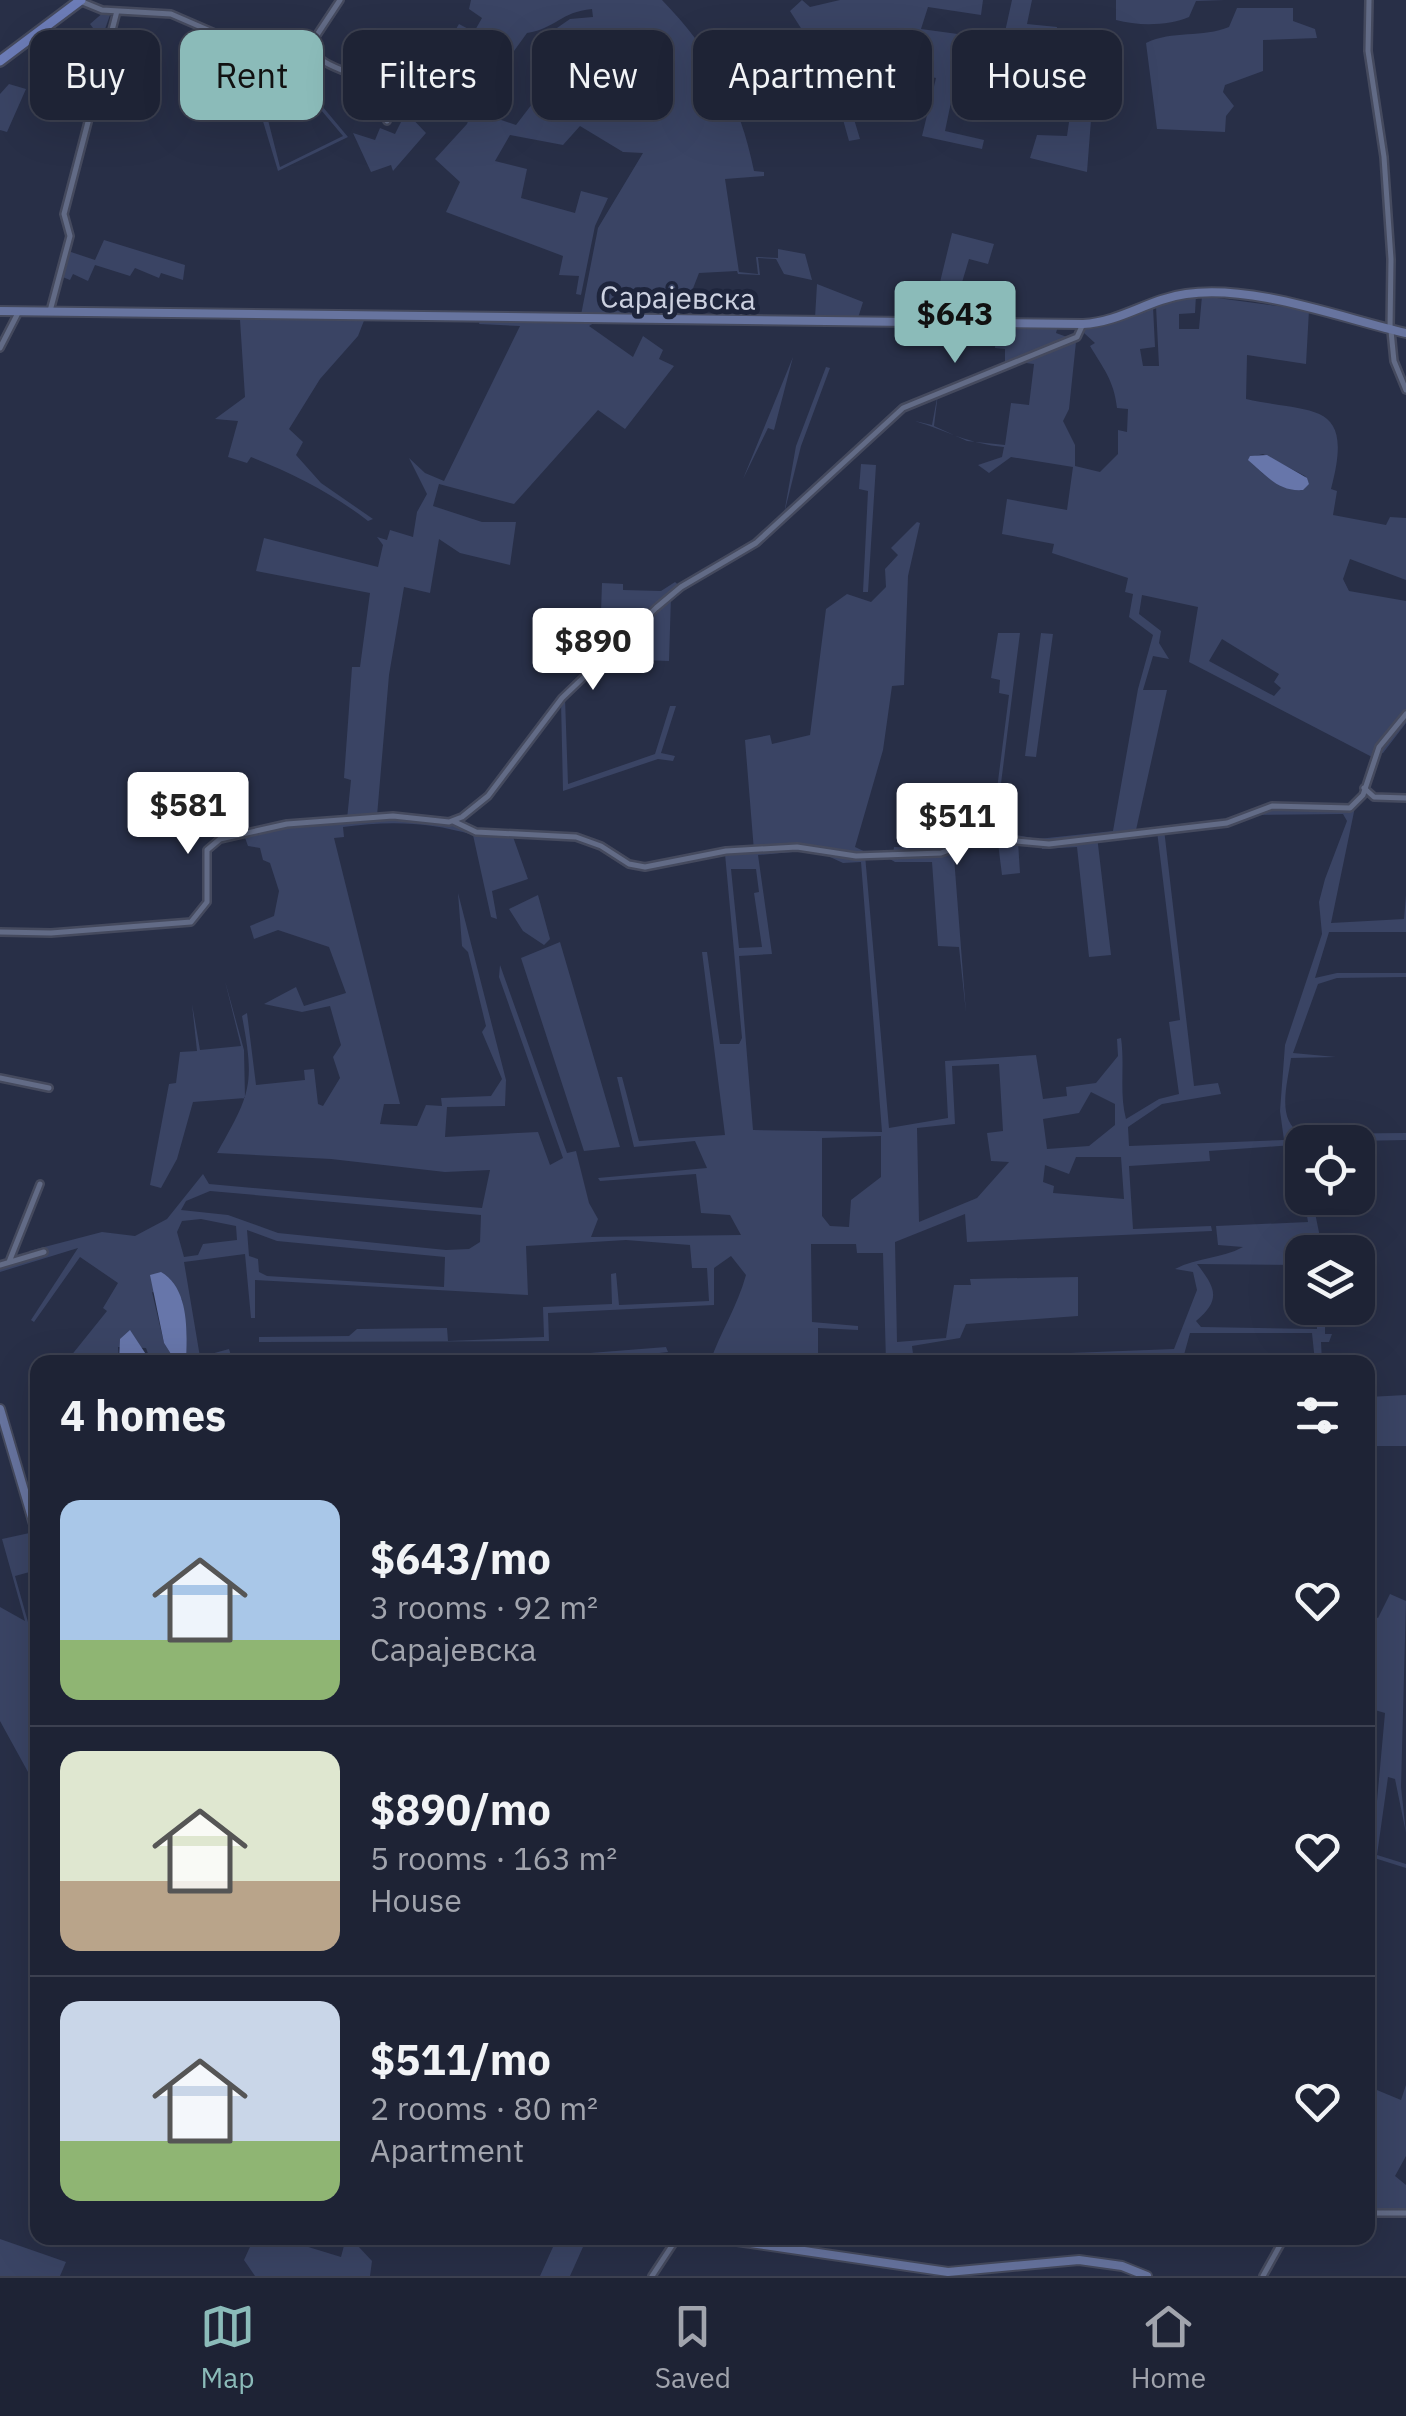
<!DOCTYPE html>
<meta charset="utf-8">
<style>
body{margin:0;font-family:"IBM Plex Sans",sans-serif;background:#262b3d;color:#f1f3f6;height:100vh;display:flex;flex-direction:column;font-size:38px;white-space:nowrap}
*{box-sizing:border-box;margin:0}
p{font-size:32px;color:#a1a4ad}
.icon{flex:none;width:55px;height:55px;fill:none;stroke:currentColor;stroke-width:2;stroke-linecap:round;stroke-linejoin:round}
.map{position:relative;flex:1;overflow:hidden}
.sheet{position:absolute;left:30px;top:1355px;width:1345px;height:890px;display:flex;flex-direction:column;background:#1e2335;border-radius:20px;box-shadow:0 10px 40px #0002,0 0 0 2px #3c4050}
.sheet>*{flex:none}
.guide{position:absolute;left:30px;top:30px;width:1348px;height:90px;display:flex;gap:20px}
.controls{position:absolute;left:1285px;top:1125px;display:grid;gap:20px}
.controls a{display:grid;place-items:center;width:90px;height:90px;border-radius:20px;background:#1e2335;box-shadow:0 10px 40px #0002,0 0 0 2px #3c4050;font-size:50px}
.price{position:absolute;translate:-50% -85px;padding:0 22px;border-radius:10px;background:#fff;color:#222;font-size:32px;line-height:65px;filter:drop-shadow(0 2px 5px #0008)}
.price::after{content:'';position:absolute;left:50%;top:60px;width:30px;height:22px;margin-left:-15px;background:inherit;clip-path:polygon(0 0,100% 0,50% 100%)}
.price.active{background:#8bbbb9;color:#111}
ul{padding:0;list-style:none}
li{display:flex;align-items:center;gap:30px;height:250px;padding:0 30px}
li+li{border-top:2px solid #3c4050}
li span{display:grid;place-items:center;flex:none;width:280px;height:200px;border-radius:20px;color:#555}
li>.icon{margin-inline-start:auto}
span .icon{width:120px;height:120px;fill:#fffc;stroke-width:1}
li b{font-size:42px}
h2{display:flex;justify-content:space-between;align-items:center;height:120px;padding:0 30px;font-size:42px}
.tag{padding:0 35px;border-radius:20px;background:#1e2335;box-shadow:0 10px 40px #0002,0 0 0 2px #3c4050;font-size:35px;line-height:90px}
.tag.active{background:#8bbbb9;color:#111}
.tab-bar{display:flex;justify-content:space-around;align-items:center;height:140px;border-top:2px solid #3c4050;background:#1e2335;font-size:28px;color:#a1a4ad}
.tab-bar a{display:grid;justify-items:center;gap:5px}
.tab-bar .active{color:#8bbbb9}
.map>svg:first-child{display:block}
.green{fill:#3a4464;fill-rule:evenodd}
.water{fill:#6776aa}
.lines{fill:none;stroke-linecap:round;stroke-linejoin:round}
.street-casing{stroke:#454a5e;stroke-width:10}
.secondary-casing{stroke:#454a5e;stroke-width:12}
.primary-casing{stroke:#454a5e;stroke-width:14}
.street{stroke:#626b86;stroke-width:5}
.secondary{stroke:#67749f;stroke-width:8}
.primary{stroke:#6c7cb7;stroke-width:9}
.labels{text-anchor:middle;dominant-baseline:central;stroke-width:10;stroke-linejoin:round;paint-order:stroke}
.street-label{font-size:30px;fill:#ccd1e0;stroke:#1e253c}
</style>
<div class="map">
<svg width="1406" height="2276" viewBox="0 0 1406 2276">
<rect width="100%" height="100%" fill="#282f47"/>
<path class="green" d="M471 0H662C712 52 740 100 754 171L764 172V176L725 179 739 272 758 274 756 257 778 258V249L805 254 812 280 784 274 776 259 758 258 760 275 738 274 737 271 699 273 692 291 650 290 647 316 581 315 598 228 643 153 623 152 580 126 563 145 510 135 495 161 527 169 521 198 575 213 581 191 608 198 595 226 581 295 576 294 579 276 559 275 563 256 446 212 460 182 435 159 467 124 472 110 516 125 571 53 541 39 570 19 593 17 592 9C560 12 557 28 527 33L514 51 506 47 491 56 486 69 479 72 481 52 450 39 459 24 474 32 482 18 469 9Z
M802 0 810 7 840 0H983L981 15 928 7 921 29 965 35 945 131 984 140 982 149 922 136 936 78 912 73 913 61 875 53 877 39 860 36 858 46 820 33 819 39 834 49 824 64 847 96 860 139 849 141 837 98 798 43 806 36 790 11Z
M1012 0H1032L1027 24 1057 27 1056 46 1081 52 1078 88 1041 83 1020 112 990 100Z
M1116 0H1225L1196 1 1189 17C1168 26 1138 26 1116 20Z
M1237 8H1293V21L1315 29 1317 38 1263 40V71L1225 85 1223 92 1234 106 1226 116 1225 132 1157 129 1146 43C1172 30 1203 38 1229 27Z
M105 11 110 15 104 32 107 43 97 41 92 54 86 52 83 61 77 60 71 80 39 66V58L65 49 63 45 93 28 90 24Z
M258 52 312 94 348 137 278 171 262 118 268 120 280 167 343 136 310 97Z
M9 84 26 89 7 132 0 130V94Z
M1073 94H1093L1087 172 1030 158 1037 135 1067 136Z
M406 112 426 133 393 171 391 165 371 172 353 133 375 140 380 128 395 134Z
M952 233 994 244 988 264 969 259 951 319H931Z
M104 240 185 265 183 280 161 273 159 278 135 268 130 276 95 265 88 281 73 274 70 280 60 276 68 251 95 260Z
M817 284 863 302 858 318H815Z
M1196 295 1195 313 1179 314V329H1199L1202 296 1309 310 1306 364 1247 355 1246 399C1313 414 1355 399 1331 489L1337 491 1333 515 1386 525 1390 517 1406 518V580L1350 559 1343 579 1349 591 1406 601V711L1398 723 1404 719 1406 723 1383 753 1372 757 1189 662 1198 607 1142 595 1139 614 1161 631 1159 643 1169 659 1153 656 1143 690H1167L1136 830 1097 836 1111 955 1089 957 1077 847 1042 849V845L1018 842 1020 873 1002 875 998 843 972 846 954 857 966 1013 959 947 938 946 932 862H895L883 855H893L894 847 940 848 950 828 951 847 991 836 1009 695 999 693 1000 680 991 678 998 633H1020L995 831 1038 839 1113 831 1138 689 1153 635 1129 617 1133 594 1125 592 1128 578 1052 553 1054 544 1002 534 1007 499 1067 510 1073 467 1011 457 989 473 978 465 1002 457 1004 447C970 444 946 431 915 421L932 425 938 393 934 426 967 441 1005 445 1011 403 1029 405 1034 364 1018 362 1076 342 1069 409 1063 421 1075 445V466L1100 472 1118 454V430L1127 432 1128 409 1117 408C1114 380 1103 368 1090 346L1095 343 1084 333 1086 327 1111 324 1153 307 1155 347 1140 349 1143 366H1159L1156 306ZM1263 454 1305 476 1309 484C1286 489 1268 482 1254 464L1255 456ZM1222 639 1279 674 1274 682 1281 688 1274 696 1209 661Z
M190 316 365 318 358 336 320 379 289 429 303 442 296 455 321 483 373 519 368 521C332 493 294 474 251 457L247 463 228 457 238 421 215 419 245 397 240 320Z
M480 320 597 321 589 326 633 357 643 336 663 350 659 359 674 366 625 429 598 410 514 504 439 484 433 506 482 522H516L510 565 460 553 439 539 430 593 404 587 389 675 377 816 347 819 351 780 344 778 352 667H360L370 593 256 571 264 538 378 567 383 545 377 537 387 540 390 530 413 537 417 512 427 494 409 458 425 473 444 481 520 326 479 324Z
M996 326H1058L1056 333 1067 337 1005 363V349L995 348Z
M793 357 774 430 768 428 743 479Z
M826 367 830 368 801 446 784 514 796 446Z
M861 464 876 465 868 592H863L868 491 859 489Z
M917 522 920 523 908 576 904 685 892 686 883 750 855 847 870 854 865 855 889 1128 948 1118 945 1061 1036 1055 1043 1099 1067 1096 1066 1087 1096 1083 1118 1056 1117 1039 1121 1038C1125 1065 1119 1093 1126 1119L1159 1099 1179 1094 1169 1022 1180 1020 1157 831 1164 829 1194 1086 1218 1083 1221 1094 1162 1104 1128 1127 1129 1146 1284 1140 1280 1111 1285 1045 1322 934 1319 902 1325 879 1347 821 1343 814 1249 815 1274 807H1355L1331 923 1404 919 1406 895V932H1329L1315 978 1337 973H1406V977L1337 978 1318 984 1293 1053 1336 1057 1291 1058C1288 1082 1275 1121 1302 1134L1406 1133V1140L1302 1142 1298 1146 1302 1153V1192L1293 1145 1209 1151 1210 1161 1129 1166 1133 1229 1211 1226 1212 1231 967 1242 965 1214 895 1242 897 1342 946 1338 954 1285H971L970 1279 1078 1277V1316L966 1324 960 1338 912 1346 914 1362H886L883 1253H857L856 1244H811L812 1322 858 1326V1330L818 1328V1362H710C721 1331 737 1307 746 1275L731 1256 714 1268V1305L548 1313 549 1341 259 1342V1337L349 1336 357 1329 447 1328 448 1341 544 1337 543 1307 612 1304 611 1274 616 1273 619 1305 709 1301 707 1268H692L690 1245 626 1240 526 1246 528 1295 255 1280V1318H251L245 1254 184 1262 200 1357 229 1349 233 1362H186L182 1299 152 1292 164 1343 176 1362H151L146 1348 118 1347 119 1362H66L107 1311 103 1308 118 1283 80 1257 34 1322 31 1320 78 1248 0 1272V1266L31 1257 29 1251 102 1232 135 1236 167 1219 203 1174 209 1184 482 1208 490 1170 445 1172 331 1159 217 1153C251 1093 255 1085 242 1016L247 1013 256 1085 305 1080 304 1070 314 1069 318 1104 323 1106 340 1078 333 1057 341 1045 330 1006 302 1012 264 1004 296 987 304 1006 346 993 329 947 278 930 254 939 250 926 274 916 279 891 270 863 263 860 260 848 248 846 244 835C294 824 354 813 406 817 443 821 475 832 512 834L528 879 492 891 497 919 491 917 473 835C427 821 387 821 343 827L344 837 334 838 400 1104H384L380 1124 417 1126 426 1105 442 1106 441 1098 491 1096 502 1079 482 1032 486 1026 468 952 462 946 458 893 506 1080 505 1106 447 1107 445 1137 538 1132 550 1165 563 1158 499 977 500 965 567 1153 576 1151 589 1203 598 1219 591 1237 741 1235 730 1215 701 1213 696 1174 600 1181 598 1178 707 1168 695 1141 634 1147 617 1077H622L639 1141 725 1135 702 952H707L720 1044H739L742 1038 725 854 754 851 745 740 770 735 772 744 810 735 826 609 847 594 871 602 886 587 885 569 898 555 891 548ZM815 850 843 863 861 862 882 1132 753 1130 739 956 772 954 758 855ZM731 869H756L759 892 754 893 762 947 739 948ZM999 1064 1003 1131 987 1133 991 1161 1009 1162 977 1198 919 1222 917 1128 955 1124 952 1066ZM1091 1092 1115 1104V1125L1089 1146 1047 1149 1043 1119 1079 1113ZM881 1136V1177L851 1200 849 1227 830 1226 822 1216V1138ZM1076 1157H1121L1124 1199 1053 1193 1054 1186 1043 1182 1045 1165 1069 1174ZM210 1191 481 1215 480 1242 469 1249 446 1250 278 1233 228 1215 181 1210 186 1201ZM201 1219 236 1226 237 1240 203 1244 198 1255 184 1257 177 1232 182 1221ZM247 1230 277 1241 445 1257 444 1287 267 1276 259 1272 258 1259 249 1256Z
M675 582 682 588 671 596 669 661 642 660V644L600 642 602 583 623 584V590L661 591Z
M1041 633 1053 634 1036 757 1025 756Z
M565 698 568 784 655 754 670 706H676L661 753 675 756 673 761 658 759 563 791 561 701Z
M538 895 550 939 544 945 523 931 509 909Z
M560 942 620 1147 584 1151 521 958Z
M225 981 244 1050 245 1098 193 1102 177 1159 161 1188 150 1185 169 1084 176 1083 180 1052 197 1051 192 1004 200 1050 241 1046Z
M1304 1198H1312L1323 1252H1302V1265L1197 1264C1214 1286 1223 1299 1196 1321L1201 1327 1317 1329V1308H1325V1334H1332L1329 1342H1321L1322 1362H1315L1312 1333H1190L1182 1362H987L1044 1354 1174 1349 1197 1290 1193 1272 1175 1269C1198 1257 1221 1259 1243 1247L1218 1245 1216 1226 1308 1222Z
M666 1347 668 1352 582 1362H478Z
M1406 1395V1446H1368V1397Z
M34 1532 37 1570 15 1576 28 1622 37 1634V1767L35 1764 28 1772 0 1721V1607L25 1621 2 1539Z
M1390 1594 1406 1601 1401 1787 1406 1833 1395 1779 1388 1777 1377 1855 1406 1864V1868L1368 1856V1845H1373L1385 1713 1368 1708V1614L1378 1618Z
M1406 2085V2156L1395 2176 1406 2185V2208L1368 2210V2097L1372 2088 1401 2100Z
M254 2238H279L341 2257 346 2238H358L357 2245 372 2261 370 2276H255L244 2260Z
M557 2238H587L570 2276H540Z
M0 2239 66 2262 60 2276H0Z"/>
<path class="water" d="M1267 455 1307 478 1309 484 1303 490C1278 492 1266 475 1248 460L1250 456Z
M161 1272C190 1289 187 1333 186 1362H176L164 1343 150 1275Z
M130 1330 151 1362H119L120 1339Z"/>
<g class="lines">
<g class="street-casing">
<path id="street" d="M1369 0 1368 51 1384 157 1391 259 1390 329
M80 1 102 10 171 14 254 50 311 44 340 0
M309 45C323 77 381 70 391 105L387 121
M50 311 70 236 64 214 117 11
M1391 331 1394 361 1406 390
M0 348 19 311
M1364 788 1374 797 1406 798
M453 821 476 832 576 837 601 846 629 864 645 867 726 851 797 847 856 856 941 853 981 838 1049 844 1227 823 1272 806 1350 808 1363 795 1379 747 1406 714
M0 932 51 933 191 922 207 902V850L220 839 287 824 393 816 449 822 462 817 488 796 562 698 656 608 681 587 756 543 903 408 1077 337 1083 324
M0 1078 49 1088
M9 1262 40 1184
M0 1265 44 1252
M1368 2213H1406
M652 2276 677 2238
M1263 2276 1284 2238"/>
</g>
<g class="secondary-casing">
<path id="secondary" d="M0 311 1083 324C1121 322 1149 299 1186 294 1253 284 1341 318 1406 333
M0 1409 38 1538
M716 2238 948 2272 1079 2260 1122 2266 1147 2276"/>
</g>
<g class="primary-casing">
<path id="primary" d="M0 61 81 0"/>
</g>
<use href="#street" class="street"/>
<use href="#secondary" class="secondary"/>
<use href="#primary" class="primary"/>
</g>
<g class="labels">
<g class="street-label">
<text transform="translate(678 297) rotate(1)">Сарајевска</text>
</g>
</g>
</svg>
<div class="controls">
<a><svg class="icon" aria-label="locate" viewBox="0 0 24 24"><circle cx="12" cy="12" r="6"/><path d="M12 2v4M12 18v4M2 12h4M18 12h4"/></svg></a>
<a><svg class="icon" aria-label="layers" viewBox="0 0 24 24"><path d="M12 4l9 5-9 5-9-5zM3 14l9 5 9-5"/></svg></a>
</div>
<b class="price active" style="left:955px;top:366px">$643</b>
<b class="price" style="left:593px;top:693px">$890</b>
<b class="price" style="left:188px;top:857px">$581</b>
<b class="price" style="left:957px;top:868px">$511</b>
<div class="guide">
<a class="tag">Buy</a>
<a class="tag active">Rent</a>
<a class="tag">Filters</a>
<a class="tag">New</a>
<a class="tag">Apartment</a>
<a class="tag">House</a>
</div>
<section class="sheet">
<h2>4 homes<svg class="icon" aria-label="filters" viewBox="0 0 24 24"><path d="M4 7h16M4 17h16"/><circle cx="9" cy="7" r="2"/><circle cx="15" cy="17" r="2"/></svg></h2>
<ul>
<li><span style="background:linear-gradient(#a9c7e8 70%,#8fb573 0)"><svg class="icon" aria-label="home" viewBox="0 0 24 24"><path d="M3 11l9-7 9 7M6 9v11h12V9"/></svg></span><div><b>$643/mo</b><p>3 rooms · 92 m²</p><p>Сарајевска</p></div><svg class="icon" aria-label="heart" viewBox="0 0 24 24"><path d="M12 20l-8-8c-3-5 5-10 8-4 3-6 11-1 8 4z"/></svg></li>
<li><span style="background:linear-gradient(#dfe7d0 65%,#b9a48a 0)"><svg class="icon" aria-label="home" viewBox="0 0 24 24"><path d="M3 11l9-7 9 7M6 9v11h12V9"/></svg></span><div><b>$890/mo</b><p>5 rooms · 163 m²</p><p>House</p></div><svg class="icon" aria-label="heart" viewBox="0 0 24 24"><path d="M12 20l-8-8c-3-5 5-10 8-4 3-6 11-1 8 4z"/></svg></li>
<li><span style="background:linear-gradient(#c9d6e8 70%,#8fb573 0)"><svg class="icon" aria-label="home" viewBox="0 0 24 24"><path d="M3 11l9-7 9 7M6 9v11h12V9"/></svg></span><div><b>$511/mo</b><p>2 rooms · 80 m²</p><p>Apartment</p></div><svg class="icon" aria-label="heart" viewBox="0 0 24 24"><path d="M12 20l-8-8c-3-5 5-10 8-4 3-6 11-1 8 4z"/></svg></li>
</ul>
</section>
</div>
<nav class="tab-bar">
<a class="active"><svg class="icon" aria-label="map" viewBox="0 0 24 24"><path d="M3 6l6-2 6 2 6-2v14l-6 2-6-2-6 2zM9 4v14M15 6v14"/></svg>Map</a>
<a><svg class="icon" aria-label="saved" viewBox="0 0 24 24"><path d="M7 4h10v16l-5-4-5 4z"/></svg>Saved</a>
<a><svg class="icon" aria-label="home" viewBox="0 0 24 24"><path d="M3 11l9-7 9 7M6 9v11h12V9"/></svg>Home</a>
</nav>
